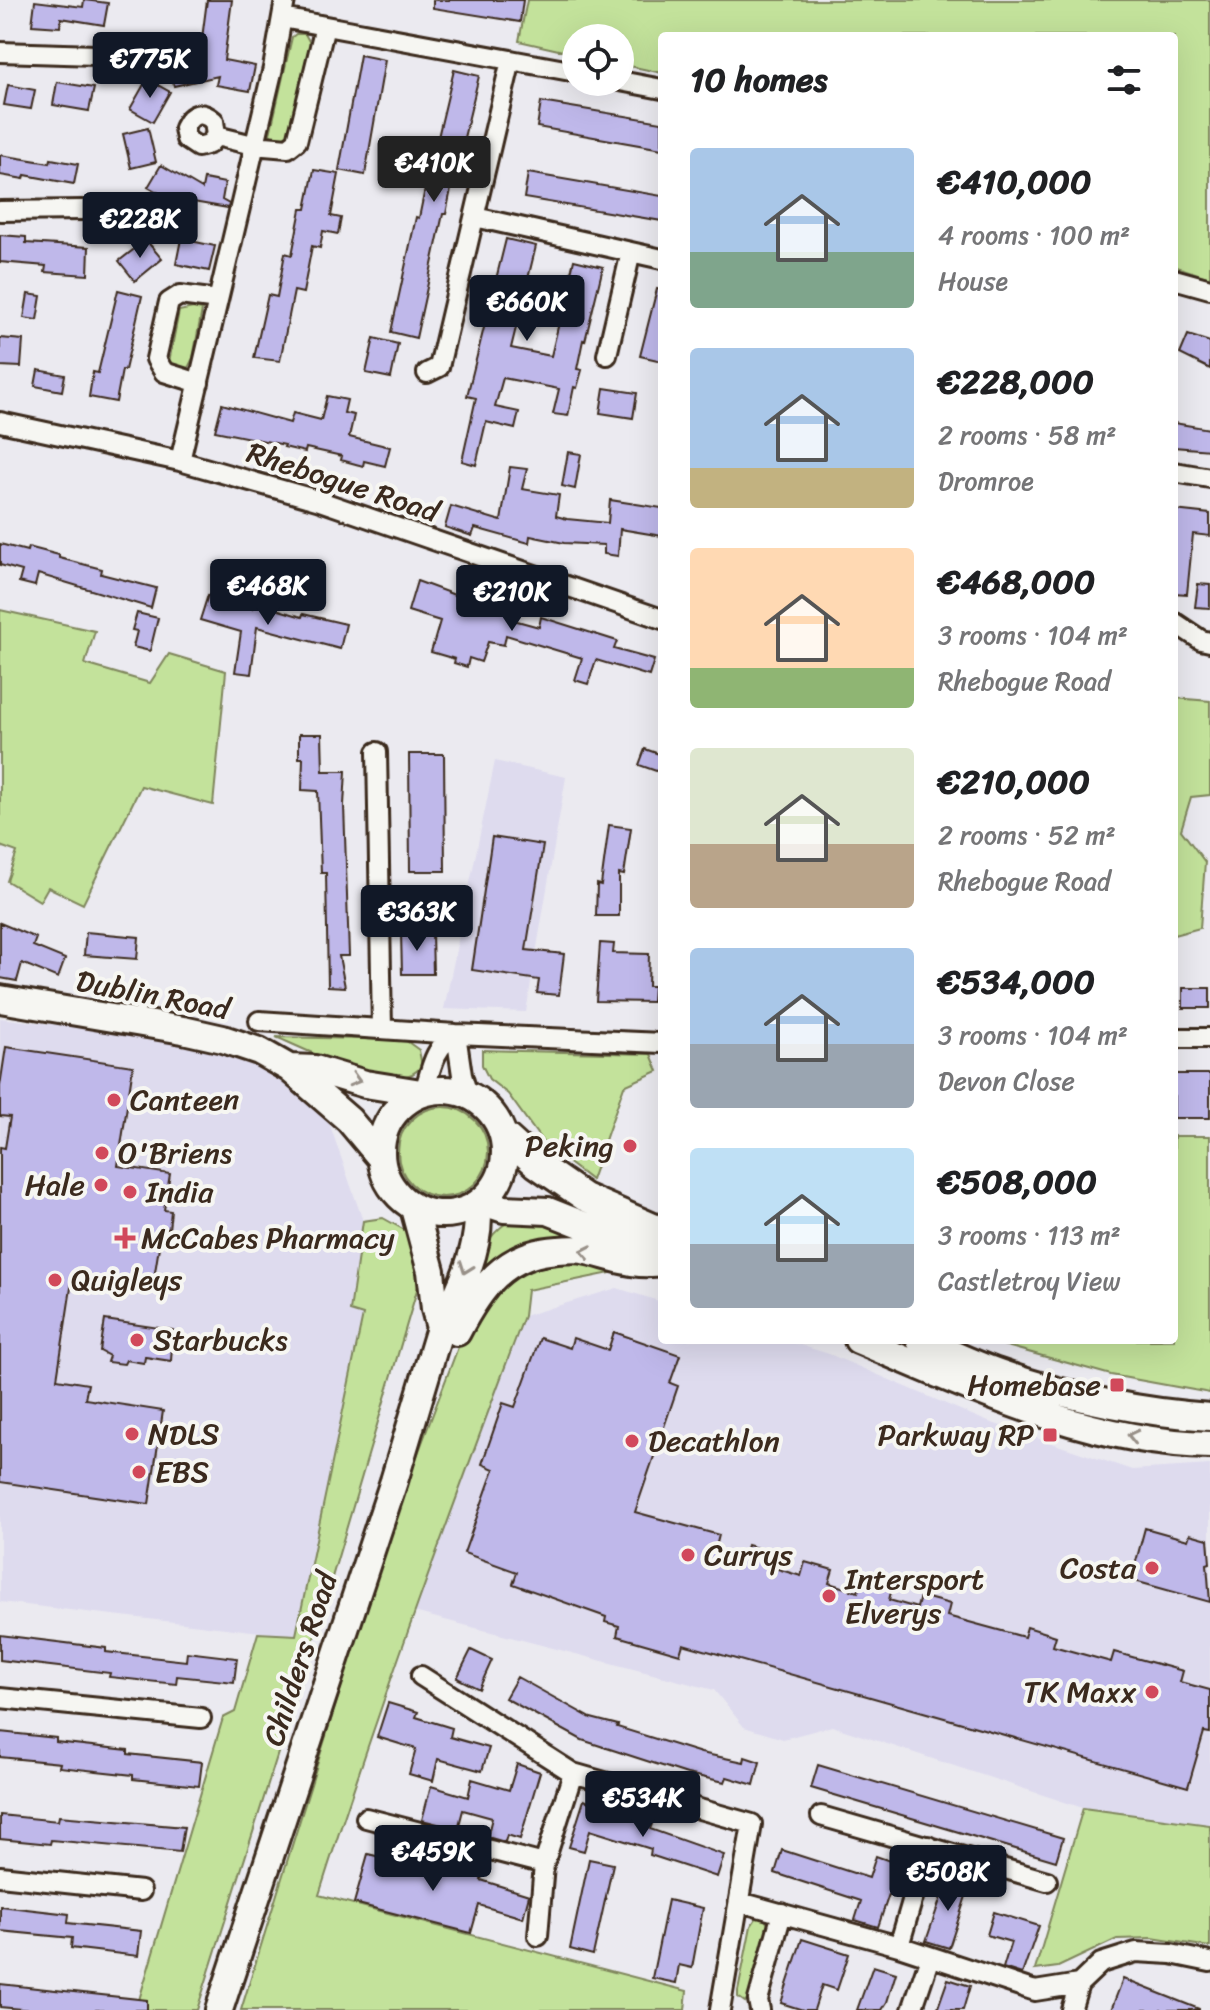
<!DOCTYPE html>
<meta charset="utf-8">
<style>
body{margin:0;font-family:Sriracha,sans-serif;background:#f6f6f6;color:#202124;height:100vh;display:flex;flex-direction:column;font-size:30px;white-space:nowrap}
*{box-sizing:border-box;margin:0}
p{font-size:26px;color:#757577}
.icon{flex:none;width:44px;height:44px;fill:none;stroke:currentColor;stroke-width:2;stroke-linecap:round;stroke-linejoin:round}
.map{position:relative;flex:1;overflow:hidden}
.side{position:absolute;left:658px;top:32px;width:520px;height:1312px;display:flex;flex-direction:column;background:#fff;border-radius:8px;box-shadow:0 8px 32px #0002}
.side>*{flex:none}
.controls{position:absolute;left:562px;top:24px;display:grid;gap:16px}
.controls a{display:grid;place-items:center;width:72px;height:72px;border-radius:50%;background:#fff;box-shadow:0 8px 32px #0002;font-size:40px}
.price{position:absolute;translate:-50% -68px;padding:0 18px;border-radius:8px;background:#111827;color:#fff;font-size:26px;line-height:52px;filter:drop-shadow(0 2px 4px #0008)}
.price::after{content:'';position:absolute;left:50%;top:48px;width:24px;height:18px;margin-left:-12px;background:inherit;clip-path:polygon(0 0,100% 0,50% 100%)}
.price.current{background:#222;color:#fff}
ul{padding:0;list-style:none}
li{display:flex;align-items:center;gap:24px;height:200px;padding:0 32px}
li span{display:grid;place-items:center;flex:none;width:224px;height:160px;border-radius:8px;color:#555}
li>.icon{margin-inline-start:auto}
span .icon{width:96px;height:96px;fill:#fffc;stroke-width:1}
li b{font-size:34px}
h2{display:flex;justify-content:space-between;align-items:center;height:96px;padding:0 32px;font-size:34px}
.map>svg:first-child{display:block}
.built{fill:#dedbee}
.green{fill:#c3e29b;stroke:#7f865c;stroke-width:2}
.building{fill:#bfb8ea;stroke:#3b2a1e;stroke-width:2}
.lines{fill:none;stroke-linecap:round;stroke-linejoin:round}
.street-casing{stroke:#3b2a1e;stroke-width:24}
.secondary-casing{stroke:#3b2a1e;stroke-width:32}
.street{stroke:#f6f6f2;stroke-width:18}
.secondary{stroke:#f6f6f2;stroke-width:26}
.oneway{stroke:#989088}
.poi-dot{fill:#d1495b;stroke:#f6f6f2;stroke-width:3}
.labels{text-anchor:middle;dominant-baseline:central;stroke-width:8;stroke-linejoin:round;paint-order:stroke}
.street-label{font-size:30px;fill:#3b2a1e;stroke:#f6f6f2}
.poi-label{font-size:30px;fill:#3b2a1e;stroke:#f6f6f2;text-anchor:start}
</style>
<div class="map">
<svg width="1210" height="2010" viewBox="0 0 1210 2010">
<rect width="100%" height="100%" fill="#ebeaf0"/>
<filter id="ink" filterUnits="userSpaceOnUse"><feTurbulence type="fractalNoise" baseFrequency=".0125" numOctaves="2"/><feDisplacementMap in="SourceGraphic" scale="16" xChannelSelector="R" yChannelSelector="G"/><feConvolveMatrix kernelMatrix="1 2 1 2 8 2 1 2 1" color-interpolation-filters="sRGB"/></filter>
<g filter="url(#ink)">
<path class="built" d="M495 761 566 777 526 1012 444 1009Z
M0 1018 207 1043 249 1061 324 1108 363 1221 350 1310 363 1314 296 1636 0 1602Z
M617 1288 662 1302V1340H784L829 1354 986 1421 1132 1470 1210 1465V1825L1083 1808 832 1726 783 1739 744 1727 714 1690 414 1612 524 1316Z"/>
<path class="green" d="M527 0H1210V278L1174 266V36H662V73L620 64V38H576V54L519 41Z
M296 34H305L310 43 287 138 276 141 270 134 292 37Z
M193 308 202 310 193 358 188 368H176L169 362 179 311Z
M0 610 95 631 85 664 150 683 169 654 226 671 213 805 141 786 83 904 48 887 40 901 7 881 17 852 0 846Z
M1174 698 1210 701V795L1191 797 1181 830 1205 862 1200 928 1174 935Z
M276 1037 405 1040 419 1050 422 1066C419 1069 416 1072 412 1074 380 1088 307 1050 276 1037Z
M482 1050 651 1054 658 1071 624 1086 591 1180 545 1145 508 1094 489 1079 482 1065Z
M398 1152a45 45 0 1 1 90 0a45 45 0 1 1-90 0Z
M1174 1136H1210V1393L1111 1375 985 1340H1174Z
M383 1218 408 1232 424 1266 312 1645 197 2010H136L223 1718 235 1712 258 1633 296 1635 363 1315 350 1311 363 1221Z
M509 1221H540L582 1237 474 1289C480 1258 481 1240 509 1221Z
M575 1256 630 1269 527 1290 524 1316C452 1508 381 1699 319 1895L687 1991 685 2010H241L393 1520 469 1318 510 1274Z
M1083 1808 1210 1825V1947L1152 1938 1117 1939 1058 1967 1035 1970Z
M757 1917H763L768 1924 751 1993 745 2002 738 1997V1991L751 1926Z"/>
<path class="building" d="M84 0 108 3 104 25 61 18 60 27 32 25 35 1 83 7Z
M207 0H232L224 60 255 66 250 91 216 85 218 76 174 86 168 61 200 54Z
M433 0H523L520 22 433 8Z
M360 55 385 60 365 175 339 170Z
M454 70 479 76 461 150 459 149 446 214H443L416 338 391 332 416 217 419 218 433 150H435Z
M147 79 170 92 153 122 130 109Z
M57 82 94 88 89 111 53 105Z
M8 85 35 90 31 109 4 105Z
M541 102 662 122V149L537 127Z
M148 128 156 162 131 168 123 134Z
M0 155 50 163 51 159 78 164 74 184 25 175 24 179 0 175Z
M161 165 202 189 204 179 225 183 222 200 229 204 228 208 182 200 179 204 148 187Z
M314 170 339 174 331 216 341 218 338 234 323 231 320 248 312 246 303 293 294 291 280 361 254 358 268 295 277 297 285 253 292 255 301 209H306Z
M528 173 662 196V221L524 198Z
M0 235 26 237V243L89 247 88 275 45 272 46 266 0 262Z
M181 239 215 246 209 271 176 264Z
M506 239 536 246 511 348 551 356 574 260 603 267 585 341 583 340 577 369 582 370 577 388 574 387 568 416 553 414 559 389 503 378 495 407 519 412 515 429 486 422 476 465 462 461 476 398 467 396Z
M146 240 162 259 135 281 119 261Z
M657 289 662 290V361L640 356Z
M118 290 142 296 125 370H122L116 402 89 397 93 372 98 373Z
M28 294 41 296 37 320 24 318Z
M1188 335 1210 342V369L1180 354Z
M0 338 23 340 21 367 0 366Z
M374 338 398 344 391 378 366 373Z
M38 370 65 375 62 391 35 386Z
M604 388 637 393 633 418 600 413Z
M327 396 347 400 344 413 354 415 349 437 390 447 385 466 364 461 363 466 341 460 342 456 306 448 305 452 284 447 285 445 215 431 222 404 290 423 293 413 321 420Z
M1174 423 1210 429V450L1174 447Z
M568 452 581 454 575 489 562 486Z
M510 467 527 469 522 489 559 495 556 516 567 519 608 523 610 500 662 508V536L620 529 618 556 604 554V545L564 543 530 536 529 543 475 528 472 536 445 527 451 506 501 521Z
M1174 510 1210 514V536L1193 534 1187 594 1174 593Z
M0 544 27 551 28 547 59 555V558L102 569 101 574 156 588 151 608 38 574 35 586 19 582 22 571 0 565Z
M417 581 495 610 497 605 513 609 510 619 539 627 541 617 617 641 614 649 654 660 649 676 596 660 588 684 575 680 582 658 506 635 504 645 488 642 481 662 469 658 467 667 454 663 455 659 431 652 440 621 408 611Z
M1198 584 1210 585V608L1195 607Z
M208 595 252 608 253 602 302 617 303 614 346 624 340 649 257 627 251 674 235 672 241 632 200 620Z
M137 613 158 618 150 651 133 647 137 631 132 630Z
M299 734H322L323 771H346L344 805 349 956H339L345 987 328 986 326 873H321L318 791 302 790 303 758H299Z
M645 749 662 755V773L639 765Z
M409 754H444L445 871H410Z
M609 825 631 828 624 875 619 874V916H596L597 884 601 885Z
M492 837 543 845 526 950 564 954 559 995 537 993 539 980 472 970Z
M0 923 36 938 33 946 65 959 58 978 22 963 17 981 0 978Z
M86 932 139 937 137 959 84 955Z
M401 932H432L433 974H402Z
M600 943 614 944 613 953 649 954 648 986H653L652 1002 596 1001Z
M1183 988H1210V1008H1183Z
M6 1047 133 1066 118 1166 170 1174 164 1210 171 1211 169 1229 162 1228 152 1291 72 1281 57 1379 88 1384 85 1399 163 1411 149 1504 0 1482V1147L5 1148 10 1117 0 1116V1086Z
M1174 1074H1210V1118H1174Z
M105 1320 173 1330 171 1361 145 1357 144 1363 126 1360 124 1364 107 1362 109 1356 100 1351Z
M614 1332 680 1355 670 1383 678 1386 635 1512 719 1535 715 1551 743 1559 747 1545 775 1553 771 1567 801 1576 805 1562 833 1570 829 1583 858 1592 862 1580 892 1588 889 1600 917 1608 920 1596 950 1604 947 1616 1024 1637 1027 1627 1056 1636 1053 1646 1111 1662 1114 1652 1183 1671 1180 1682 1210 1690V1733L1204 1732 1188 1787 683 1644 680 1654 617 1636 619 1626 605 1622 606 1617 513 1584 517 1572 464 1553 494 1469 482 1464 503 1403 515 1407 540 1338 570 1348 573 1338 608 1350Z
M1145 1528 1188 1540 1190 1534 1208 1539 1210 1563 1207 1564 1210 1602 1131 1580Z
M0 1635 106 1648V1652L186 1661 187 1652 237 1658 234 1682 177 1676 176 1684 109 1677 110 1673 0 1660Z
M471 1650 492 1660 479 1689 457 1678Z
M517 1677 591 1718 618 1725 617 1727 701 1753 744 1762 745 1757 760 1762 754 1785 727 1777 725 1782 687 1774 582 1740 505 1698Z
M388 1703 418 1712 416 1717 452 1728 450 1737 489 1748 482 1771 438 1759 433 1781 409 1774 416 1749 377 1737Z
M0 1732 56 1738V1742L128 1750V1754L202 1762 199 1786 133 1779V1775L59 1767 60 1763 0 1757Z
M517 1764 540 1772 520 1839 507 1835 505 1842 487 1837 492 1818 463 1810 458 1829 422 1820 431 1786 468 1797 472 1779 509 1790Z
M818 1765 1063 1838 1056 1861 811 1788Z
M584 1800 652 1824 650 1829 724 1855 717 1877 650 1855 651 1849 590 1830 584 1851 569 1847Z
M0 1815 58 1821 59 1816 184 1827 180 1852 51 1840 50 1844 0 1839Z
M782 1850 869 1878 876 1856 899 1864 878 1927 855 1920 861 1901 775 1873Z
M368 1854 409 1864 410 1861 451 1871 452 1868 482 1876 481 1880 529 1895 523 1918 479 1905 471 1933 354 1903Z
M589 1859 613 1864 593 1955 570 1949Z
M948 1877 970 1884 949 1948 926 1941Z
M668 1900 703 1908 692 1968 679 1965 676 1983 652 1978Z
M0 1906 69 1914 68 1923 141 1931 138 1956 71 1948 72 1938 0 1931Z
M994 1912 1039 1926 1022 1974 1003 1968 1011 1942 987 1935Z
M802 1939 849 1954 837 1990 822 1985 814 2010H803L781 2003Z
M873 1966 896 1973 887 2002 882 2010H857Z
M948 1979 970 1986 963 2010H937Z
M1123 1979 1199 2009V2010H1111Z
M0 1984 147 2000V2010H32L0 2007Z"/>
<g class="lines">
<g class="street-casing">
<path id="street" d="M282 18 576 72
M0 52 96 55
M620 81 662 89
M216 136 214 121C201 110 191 113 184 128L186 139 198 147 209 144 216 136 253 145 288 148 297 141 325 26
M0 211 83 210
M475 217 662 259
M1174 279 1210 289
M607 355 631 252
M427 373 439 367 511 60
M199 383 164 372 156 359 169 302 180 295 218 300
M0 422 180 461 317 500 662 619
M180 461 273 68 285 0
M1174 472 1210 478
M1174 622 1201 640 1210 642
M377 752 382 1029
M259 1021 456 1034 662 1043
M1174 1038H1210
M424 1092C431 1069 434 1046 456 1034L462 1075 468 1095
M421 1676 573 1773 752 1824 720 2010
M0 1698 201 1718
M821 1816 1047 1881
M366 1818 544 1864
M0 1876 141 1891
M740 1902 899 1946 1035 1991 1079 1984 1101 1963 1136 1952 1171 1954 1210 1962
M538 1936 544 1864 573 1773
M899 1946 928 1846
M760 2010 758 2000 782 1913
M912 2010 930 1957
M1071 2010 1079 1984"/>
</g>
<g class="secondary-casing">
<path id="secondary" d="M0 999 183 1030 223 1039 259 1051 289 1068 349 1120 380 1157
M289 1068 315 1069 365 1084 421 1093
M381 1152a62 62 0 1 1 124 0a62 62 0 1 1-124 0Z
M504 1135 536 1164 584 1197 662 1231
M483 1202 504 1209 548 1211 661 1256
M414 1208 431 1271 435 1309 440 1328
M457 1332C480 1288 504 1253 558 1250 566 1250 574 1248 583 1250 611 1256 633 1267 662 1262
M858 1340C970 1387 1087 1443 1210 1445
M920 1340C946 1351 972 1364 999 1373 1067 1397 1138 1412 1210 1417
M219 2010 394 1481 440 1328C459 1294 483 1245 477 1205"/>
</g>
<use href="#street" class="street"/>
<use href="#secondary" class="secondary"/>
</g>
<defs><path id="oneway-chevron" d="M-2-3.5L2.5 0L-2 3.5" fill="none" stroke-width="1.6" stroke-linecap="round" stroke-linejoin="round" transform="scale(2)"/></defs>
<g class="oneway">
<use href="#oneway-chevron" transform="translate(355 1080) rotate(16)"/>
<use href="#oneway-chevron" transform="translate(586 1252) rotate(-169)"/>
<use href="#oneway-chevron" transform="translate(466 1268) rotate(110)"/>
<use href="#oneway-chevron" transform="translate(1133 1436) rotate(-167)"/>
</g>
</g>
<g class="poi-dot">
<circle cx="114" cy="1100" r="8"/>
<circle cx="630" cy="1146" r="8"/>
<circle cx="102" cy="1153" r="8"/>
<circle cx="101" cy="1185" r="8"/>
<circle cx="130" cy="1192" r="8"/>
<path d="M121 1226h8v8h8v8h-8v8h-8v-8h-8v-8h8z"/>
<circle cx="55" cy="1280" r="8"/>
<circle cx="137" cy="1340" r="8"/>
<rect x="1109" y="1377" width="16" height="16" rx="4"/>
<circle cx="132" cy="1434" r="8"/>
<rect x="1042" y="1427" width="16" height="16" rx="4"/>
<circle cx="632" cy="1441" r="8"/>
<circle cx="139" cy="1472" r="8"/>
<circle cx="688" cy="1555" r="8"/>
<circle cx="1152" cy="1568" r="8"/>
<circle cx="829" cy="1596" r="8"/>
<circle cx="1152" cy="1692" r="8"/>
</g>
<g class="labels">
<g class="street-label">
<text transform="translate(343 482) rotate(18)">Rhebogue Road</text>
<text transform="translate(153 995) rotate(11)">Dublin Road</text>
<text transform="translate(300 1659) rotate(-72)">Childers Road</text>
</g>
<g class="poi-label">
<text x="130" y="1100">Canteen</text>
<text x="614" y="1146" text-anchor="end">Peking</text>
<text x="118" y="1153">O'Briens</text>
<text x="85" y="1185" text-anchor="end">Hale</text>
<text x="146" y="1192">India</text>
<text x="141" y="1238">McCabes Pharmacy</text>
<text x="71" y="1280">Quigleys</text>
<text x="153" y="1340">Starbucks</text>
<text x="1101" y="1385" text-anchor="end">Homebase</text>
<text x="148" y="1434">NDLS</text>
<text x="1034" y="1435" text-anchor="end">Parkway RP</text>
<text x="648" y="1441">Decathlon</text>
<text x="155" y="1472">EBS</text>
<text x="704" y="1555">Currys</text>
<text x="1136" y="1568" text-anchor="end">Costa</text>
<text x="845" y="1579">Intersport<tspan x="845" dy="34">Elverys</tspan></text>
<text x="1136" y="1692" text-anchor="end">TK Maxx</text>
</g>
</g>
</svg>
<div class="controls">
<a><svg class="icon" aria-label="locate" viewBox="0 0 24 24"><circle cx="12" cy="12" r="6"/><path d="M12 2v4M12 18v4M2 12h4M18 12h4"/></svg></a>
</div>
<b class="price" style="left:150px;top:100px">€775K</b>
<b class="price current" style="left:434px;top:204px">€410K</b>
<b class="price" style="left:140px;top:260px">€228K</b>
<b class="price" style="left:527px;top:343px">€660K</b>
<b class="price" style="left:268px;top:627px">€468K</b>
<b class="price" style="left:512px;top:633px">€210K</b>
<b class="price" style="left:417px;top:953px">€363K</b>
<b class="price" style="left:643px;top:1839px">€534K</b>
<b class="price" style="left:433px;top:1893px">€459K</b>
<b class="price" style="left:948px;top:1913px">€508K</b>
<section class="side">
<h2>10 homes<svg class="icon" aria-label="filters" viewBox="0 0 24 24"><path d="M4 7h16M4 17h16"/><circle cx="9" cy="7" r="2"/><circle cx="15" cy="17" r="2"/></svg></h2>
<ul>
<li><span style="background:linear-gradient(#a9c7e8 65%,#7fa58c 0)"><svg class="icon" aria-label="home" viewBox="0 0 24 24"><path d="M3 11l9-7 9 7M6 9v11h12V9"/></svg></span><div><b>€410,000</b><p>4 rooms · 100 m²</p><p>House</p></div></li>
<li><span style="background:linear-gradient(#a9c7e8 75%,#c2b280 0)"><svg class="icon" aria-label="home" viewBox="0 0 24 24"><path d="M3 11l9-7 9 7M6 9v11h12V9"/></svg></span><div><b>€228,000</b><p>2 rooms · 58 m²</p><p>Dromroe</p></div></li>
<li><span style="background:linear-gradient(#ffd9b3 75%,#8fb573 0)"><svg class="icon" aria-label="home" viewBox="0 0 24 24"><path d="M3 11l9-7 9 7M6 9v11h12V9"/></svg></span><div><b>€468,000</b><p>3 rooms · 104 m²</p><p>Rhebogue Road</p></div></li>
<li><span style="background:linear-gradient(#dfe7d0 60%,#b9a48a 0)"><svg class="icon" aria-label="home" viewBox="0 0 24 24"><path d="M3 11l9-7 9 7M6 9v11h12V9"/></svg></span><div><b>€210,000</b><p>2 rooms · 52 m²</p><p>Rhebogue Road</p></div></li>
<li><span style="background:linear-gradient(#a9c7e8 60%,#9aa5b1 0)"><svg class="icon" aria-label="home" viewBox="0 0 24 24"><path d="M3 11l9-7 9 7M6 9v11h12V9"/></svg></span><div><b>€534,000</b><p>3 rooms · 104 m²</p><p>Devon Close</p></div></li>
<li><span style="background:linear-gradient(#bfe0f5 60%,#9aa5b1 0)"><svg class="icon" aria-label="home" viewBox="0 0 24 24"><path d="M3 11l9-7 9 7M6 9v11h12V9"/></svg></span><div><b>€508,000</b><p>3 rooms · 113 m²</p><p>Castletroy View</p></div></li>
</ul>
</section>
</div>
